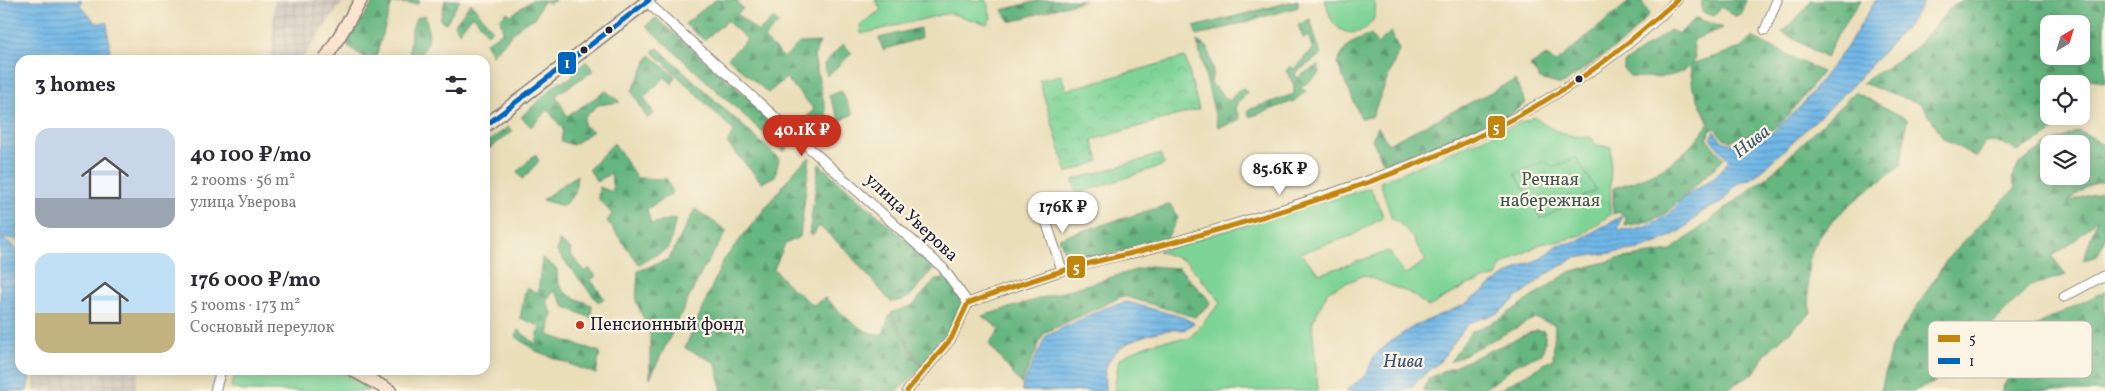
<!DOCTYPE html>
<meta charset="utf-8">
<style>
body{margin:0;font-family:Vollkorn,serif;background:#f2f2f3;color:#2b2b33;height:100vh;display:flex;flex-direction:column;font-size:19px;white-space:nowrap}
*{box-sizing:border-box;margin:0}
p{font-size:16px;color:#7c7c81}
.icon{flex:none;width:28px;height:28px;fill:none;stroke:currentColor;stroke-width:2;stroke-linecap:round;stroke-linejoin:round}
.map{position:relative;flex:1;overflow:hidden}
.drawer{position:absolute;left:15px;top:55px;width:475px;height:320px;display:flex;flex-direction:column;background:#fff;border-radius:15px;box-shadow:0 2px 12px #0003}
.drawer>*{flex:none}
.needle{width:32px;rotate:38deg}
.buttons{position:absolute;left:2040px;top:15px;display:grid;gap:10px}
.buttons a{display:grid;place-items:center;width:50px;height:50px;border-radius:10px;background:#fff;box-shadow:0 2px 12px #0003;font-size:25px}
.price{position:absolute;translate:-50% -42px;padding:0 11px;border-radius:18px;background:#fff;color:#222;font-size:16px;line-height:32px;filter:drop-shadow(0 1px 2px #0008)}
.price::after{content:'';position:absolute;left:50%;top:30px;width:15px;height:11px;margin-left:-8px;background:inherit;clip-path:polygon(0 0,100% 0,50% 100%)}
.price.on{background:#c8321e;color:#fff}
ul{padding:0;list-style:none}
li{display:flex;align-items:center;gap:15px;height:125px;padding:0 20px}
li span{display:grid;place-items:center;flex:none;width:140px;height:100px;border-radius:15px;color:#555}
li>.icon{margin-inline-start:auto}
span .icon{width:60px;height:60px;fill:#fffc;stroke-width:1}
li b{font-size:21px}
h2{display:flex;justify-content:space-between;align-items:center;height:60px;padding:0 20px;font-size:21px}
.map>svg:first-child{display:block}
.industrial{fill:url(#industrial-grid)}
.grass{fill:#7ed497;stroke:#507b69}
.forest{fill:url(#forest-firs);stroke:#446c5e;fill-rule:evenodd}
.park{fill:url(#park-crowns);stroke:#507b69}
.water{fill:url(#water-rules);stroke:#496c91}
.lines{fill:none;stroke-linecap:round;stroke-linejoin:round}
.minor-casing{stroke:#86807a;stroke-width:11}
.secondary-casing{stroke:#86807a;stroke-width:15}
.minor{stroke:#fff;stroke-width:9}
.secondary{stroke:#fbe5cf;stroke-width:12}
.bus-1-casing{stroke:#fcf5e5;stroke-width:9}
.bus-2-casing{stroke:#fcf5e5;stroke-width:9}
.bus-1{stroke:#c2850f;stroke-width:5}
.bus-2{stroke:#0065bd;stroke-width:5}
.bus-dot{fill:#22223b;stroke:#fcf5e5;stroke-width:2}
.poi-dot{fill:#c8321e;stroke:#fcf5e5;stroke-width:2}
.labels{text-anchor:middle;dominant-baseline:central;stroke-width:4.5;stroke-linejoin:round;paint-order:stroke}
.park-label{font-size:18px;fill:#3e5757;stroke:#fcf5e5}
.street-label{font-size:18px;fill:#22223b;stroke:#fcf5e5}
.poi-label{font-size:18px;fill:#22223b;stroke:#fcf5e5;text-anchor:start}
.water-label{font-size:19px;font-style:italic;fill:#3d5677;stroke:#fcf5e5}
.key{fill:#fcf5e5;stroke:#bbb6b2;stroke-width:1}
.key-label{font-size:14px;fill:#22223b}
.line-badge{stroke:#fcf5e5;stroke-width:2}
.badge-label{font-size:14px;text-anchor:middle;font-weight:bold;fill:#fff}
</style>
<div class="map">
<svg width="2105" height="391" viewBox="0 0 2105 391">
<defs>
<pattern id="industrial-grid" width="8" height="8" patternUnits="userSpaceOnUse" patternTransform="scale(1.25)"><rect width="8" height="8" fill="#cec2b9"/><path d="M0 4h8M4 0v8" fill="none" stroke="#b1a6a0"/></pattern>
<pattern id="forest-firs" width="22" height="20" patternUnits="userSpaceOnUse" patternTransform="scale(1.25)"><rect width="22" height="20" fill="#66b680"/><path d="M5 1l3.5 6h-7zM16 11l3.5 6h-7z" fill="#54946a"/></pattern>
<pattern id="park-crowns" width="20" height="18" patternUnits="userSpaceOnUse" patternTransform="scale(1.25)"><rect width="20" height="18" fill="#7ed497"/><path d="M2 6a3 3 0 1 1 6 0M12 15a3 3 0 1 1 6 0" fill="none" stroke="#6db683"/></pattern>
<pattern id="water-rules" width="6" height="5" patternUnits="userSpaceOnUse" patternTransform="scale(1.25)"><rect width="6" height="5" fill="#70b7e7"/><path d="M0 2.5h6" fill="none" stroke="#5c94bc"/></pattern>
</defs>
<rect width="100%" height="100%" fill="#fcf5e5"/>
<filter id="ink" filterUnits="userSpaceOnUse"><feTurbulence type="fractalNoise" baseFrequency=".02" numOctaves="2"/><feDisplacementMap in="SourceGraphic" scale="10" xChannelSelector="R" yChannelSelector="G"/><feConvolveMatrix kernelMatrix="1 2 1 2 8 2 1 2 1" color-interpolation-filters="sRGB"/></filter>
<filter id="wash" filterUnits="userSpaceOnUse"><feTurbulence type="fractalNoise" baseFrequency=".0096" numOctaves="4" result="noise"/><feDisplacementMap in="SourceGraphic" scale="20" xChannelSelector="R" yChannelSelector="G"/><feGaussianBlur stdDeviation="1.12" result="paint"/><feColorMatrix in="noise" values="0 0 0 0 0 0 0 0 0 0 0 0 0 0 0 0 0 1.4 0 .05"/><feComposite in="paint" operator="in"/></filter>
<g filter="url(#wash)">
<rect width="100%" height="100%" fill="#eadeb9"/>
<path class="industrial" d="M275 0H344L301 60H271Z
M35 370H140L134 391H34Z"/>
<path class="grass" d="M875 0H987L991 18 987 24 949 13 861 34 860 25 881 10Z
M1325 0H1374C1383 26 1350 46 1333 22 1329 17 1328 7 1325 0Z
M1535 117C1550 132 1572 137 1592 138L1596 145 1611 147 1610 215 1581 235 1560 241 1540 244 1500 266 1497 276 1467 285 1428 307 1412 294 1364 275 1328 291 1312 323 1318 391H1114L1119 359C1143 345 1161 338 1189 339L1221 302 1186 261 1158 251 1370 188 1384 217 1351 236 1300 253 1320 274 1389 251 1404 275 1426 261C1417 246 1409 227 1392 219L1380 182Z
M237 370H337L369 387 368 391H242L231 387Z"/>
<path class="forest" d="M375 0H419L418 4 392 3 375 60H368L345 44Z
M445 0H460L446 23 440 20Z
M532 0H556L550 3 543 1 534 19 523 23 492 55 485 43 503 32 500 19 507 12 511 15Z
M715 0H736L743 9 737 14 758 32 774 18 779 23 764 38 784 58 799 43 820 42 814 57 829 125 816 132 804 120 814 109 786 78 768 93 728 58 747 39 727 21 704 40 685 24Z
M1041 0H1085L1010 22 1002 10Z
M1298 0V7L1197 36 1194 27Z
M1631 0H1641L1649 14 1627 39 1561 85 1540 79 1530 66 1546 55 1555 63Z
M1702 0H1746L1742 14 1735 16 1721 7 1714 16 1702 12Z
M1811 0H1861L1837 35 1826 58 1782 32 1807 7Z
M1963 0H2105V83L2087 78 2081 84H2049V116H2063L2065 122 2047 136 2017 151 2002 143 1985 142 1976 157 1944 139 1922 104 1862 83 1913 50 1953 5ZM2049 24H2081V56H2049Z
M471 3 492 29 488 34 473 15 459 32 454 25Z
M425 15C431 39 431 43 415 60H409L411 32 416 18Z
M656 18 794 138 784 152 646 26Z
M1696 18 1723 28 1693 40 1695 58 1691 64 1741 48 1752 37 1822 72C1812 85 1784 126 1769 131 1755 135 1743 134 1731 141L1723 138 1715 128 1709 132 1707 140 1724 159 1666 213 1650 221 1625 226 1626 217 1619 212 1613 214V188C1657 175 1682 162 1709 123L1693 89 1690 65C1677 80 1650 77 1631 77L1624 70V63L1670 30 1679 34Z
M1310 19 1321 55 1295 73 1297 78 1318 65 1320 73 1300 88 1306 91 1294 101 1250 117 1247 110 1294 94V85L1286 71 1290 66 1294 69 1312 49 1309 37 1303 38 1298 25Z
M920 28 921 38 883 50 879 38Z
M1391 32 1399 50 1372 117 1361 118 1337 63 1348 45 1371 34 1377 44Z
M1197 41 1208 48 1213 71 1211 83 1229 101 1241 88 1247 92 1235 107 1240 119 1230 124 1218 127Z
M843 44 852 53 827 76 824 64Z
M658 48 779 159 775 176 762 183 727 143 734 131 652 51Z
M650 55 675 76 672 84 665 77 644 97 654 114 647 118 632 91Z
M587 61 593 71 556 95 567 116 606 91 620 102 598 105 584 117V126L593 131 573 145 561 141 563 129 548 110 531 127 521 117 559 82 572 78 574 71Z
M1515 80 1526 103 1501 121 1393 161 1383 162 1372 139 1378 127 1388 144Z
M841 91 853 114 840 121 829 96Z
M1855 92 1907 119 1901 165C1873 187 1825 218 1812 251 1806 266 1807 297 1811 313L1766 353 1754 373 1723 391H1497L1553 359 1555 325 1535 318 1450 362 1471 332 1498 320 1569 272 1617 259 1670 251 1773 172Z
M508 127 513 131 485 152V144Z
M2078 131 2093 138 2105 147V181L2089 185 2067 202 2100 192 2105 194V238L2098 255 2083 261 2097 219 2075 241 2052 256 2066 275 2030 286 1934 383 1913 391H1881L1891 347 1948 258 2016 187 2012 178 2019 164 2049 144V176H2081V144H2049Z
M614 143 637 178 667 179 673 193 647 209 651 224 676 218 669 248 639 264 607 221 612 214 598 198 599 187 613 192 611 173 597 182 589 169Z
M535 154 539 161 523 179 517 172Z
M810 157 800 237 785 244 774 269 789 286 813 305 825 298C842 312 860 336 883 334L890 314 922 369 897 391H809L803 388 800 391H722L716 363 685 348 723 261 797 168Z
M819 164 938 268C923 273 920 290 907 298 903 301 896 301 891 302L845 249 819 226 813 235 809 234Z
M577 175 575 194 563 206 542 200Z
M1170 204 1178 218 1166 240 1069 264 1059 238Z
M695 209 727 231 702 271 650 378V333L636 301 638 271 669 259Z
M559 241 571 249 570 254 586 272 589 268 596 276 591 280 604 298 599 303 557 252Z
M542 258 557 269C556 294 572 297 592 305L591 318 565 307 554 290 546 301 552 313 548 335 600 352 596 374 536 351 515 336 518 330 536 344 540 326 520 318 526 288 538 293Z
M1149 266 1179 268 1212 303 1195 317 1123 296 1044 333 1021 384 989 344 1000 329 982 316Z
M947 278 963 302 939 350 923 368 891 313 913 305 935 280Z
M2105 291V391H2001L2037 325Z
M1536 330 1545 331V343L1542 354 1513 366 1503 376 1481 391H1423L1429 378Z"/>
<path class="park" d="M1185 57 1199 109 1092 140 1099 161 1067 173 1039 80 1061 75 1066 90Z
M1161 154 1164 165 1077 194 1073 180Z
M1576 157 1596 190 1541 219 1515 173 1545 161 1553 168Z"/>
<path class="water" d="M0 0H82L80 5 96 23H107L110 51 106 60H20V240L2 237 20 251V282L18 283 16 289 20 294V370H31L27 391H0Z
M1876 0H1925L1908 25 1845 93 1761 171 1751 179 1738 183 1721 203 1702 212 1681 231 1657 243 1640 249 1574 258 1547 274 1498 313 1471 322 1464 329 1440 361 1412 386 1401 391H1346L1367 374 1374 356 1394 339 1416 325 1464 305 1500 279 1524 265 1540 259 1557 245 1575 242 1622 216 1618 229C1633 233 1660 222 1672 211 1676 208 1678 203 1682 199 1699 186 1718 179 1729 160L1710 139 1714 131 1722 141 1732 144 1772 133 1801 106 1847 47Z
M1127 302 1182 317 1194 323 1184 330C1160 327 1110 342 1105 371 1104 377 1105 385 1105 391H1023L1022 386 1046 336 1104 308Z"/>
</g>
<g filter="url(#ink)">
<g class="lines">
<g class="minor-casing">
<path id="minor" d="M647 2 943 268 968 303
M1765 30 1777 0
M1039 213 1045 218 1062 270
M2064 297 2105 275
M215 391 221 370
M907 391 951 339 968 303C999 292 1030 281 1061 271 1097 259 1135 254 1171 243 1349 190 1542 136 1677 0"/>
</g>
<g class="secondary-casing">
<path id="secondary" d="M325 60 361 0
M485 126 649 0
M353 370 390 391"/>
</g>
<use href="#minor" class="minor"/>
<use href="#secondary" class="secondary"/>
<g class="bus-1-casing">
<path id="bus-1" d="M907 391 951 339 968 303C1004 290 1039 277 1076 267 1103 259 1132 254 1159 246 1296 209 1447 165 1567 87 1607 62 1642 31 1677 0"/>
</g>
<g class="bus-2-casing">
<path id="bus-2" d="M485 126 649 0"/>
</g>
<use href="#bus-1" class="bus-1"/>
<use href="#bus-2" class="bus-2"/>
</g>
</g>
<g class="bus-dot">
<circle cx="609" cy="30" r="4.5"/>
<circle cx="584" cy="50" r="4.5"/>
<circle cx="1579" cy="79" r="4.5"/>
</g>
<circle class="poi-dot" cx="580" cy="325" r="5"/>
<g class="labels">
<g class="park-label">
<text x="1550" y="180">Речная<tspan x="1550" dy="21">набережная</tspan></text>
</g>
<g class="street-label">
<text transform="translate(911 218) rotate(43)">улица Уверова</text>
</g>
<g class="poi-label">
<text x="590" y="325">Пенсионный фонд</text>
</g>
<g class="water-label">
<text transform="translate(1752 142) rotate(-38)">Нива</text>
<text x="1403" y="362">Нива</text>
</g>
</g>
<rect x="1928" y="321" width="164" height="57" rx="8" class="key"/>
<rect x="1938" y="335" width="22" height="7" fill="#c2850f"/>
<rect x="1938" y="358" width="22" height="6" fill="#0065bd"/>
<g class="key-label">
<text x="1969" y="343">5</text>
<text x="1969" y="366">1</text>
</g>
<g class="line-badge">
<rect x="557" y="51" width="20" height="24" rx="5" fill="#0065bd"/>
<rect x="1487" y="115" width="19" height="24" rx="5" fill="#c2850f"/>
<rect x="1066" y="255" width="20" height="24" rx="5" fill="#c2850f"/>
</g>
<g class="badge-label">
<text x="567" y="68">1</text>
<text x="1496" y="132">5</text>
<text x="1076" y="272">5</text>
</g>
</svg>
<div class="buttons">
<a><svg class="needle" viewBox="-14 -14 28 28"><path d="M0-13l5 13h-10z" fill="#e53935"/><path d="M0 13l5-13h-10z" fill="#7c7c81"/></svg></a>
<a><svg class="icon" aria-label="locate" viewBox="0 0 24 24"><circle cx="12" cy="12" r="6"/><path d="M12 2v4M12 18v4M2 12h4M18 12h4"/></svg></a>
<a><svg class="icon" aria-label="layers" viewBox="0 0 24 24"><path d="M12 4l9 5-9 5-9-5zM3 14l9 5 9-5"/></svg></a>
</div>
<b class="price on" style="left:802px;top:157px">40.1K ₽</b>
<b class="price" style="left:1280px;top:196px">85.6K ₽</b>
<b class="price" style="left:1063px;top:234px">176K ₽</b>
<section class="drawer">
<h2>3 homes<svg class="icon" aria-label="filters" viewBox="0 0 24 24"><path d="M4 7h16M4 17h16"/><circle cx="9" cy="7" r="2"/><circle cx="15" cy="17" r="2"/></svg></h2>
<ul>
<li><span style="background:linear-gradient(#c9d6e8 70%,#9aa5b1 0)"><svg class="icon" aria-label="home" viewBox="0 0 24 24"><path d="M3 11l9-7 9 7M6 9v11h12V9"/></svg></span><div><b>40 100 ₽/mo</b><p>2 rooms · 56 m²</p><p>улица Уверова</p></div></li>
<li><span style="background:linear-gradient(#bfe0f5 60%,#c2b280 0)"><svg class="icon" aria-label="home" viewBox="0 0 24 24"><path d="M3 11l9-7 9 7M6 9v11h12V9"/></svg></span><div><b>176 000 ₽/mo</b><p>5 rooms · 173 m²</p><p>Сосновый переулок</p></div></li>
</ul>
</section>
</div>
